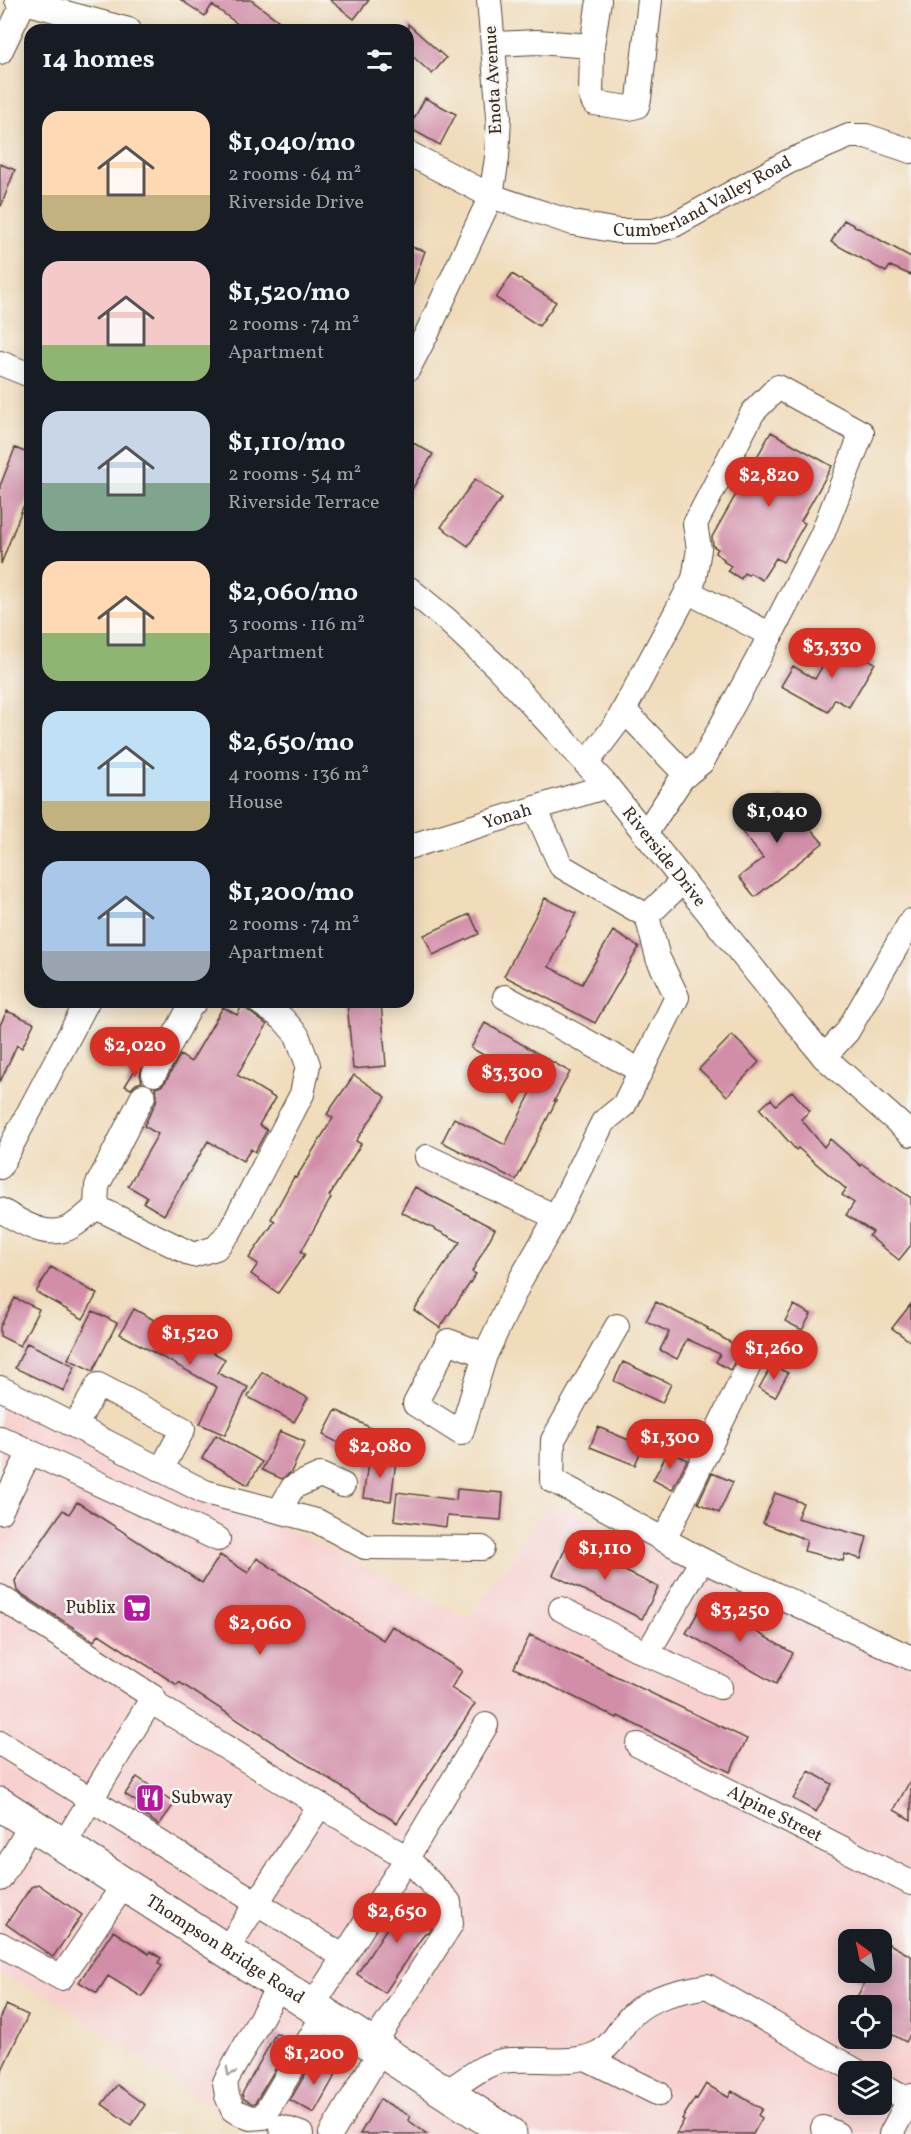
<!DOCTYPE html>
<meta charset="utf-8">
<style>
body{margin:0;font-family:Vollkorn,serif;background:#242831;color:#f1f3f6;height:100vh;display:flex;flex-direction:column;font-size:22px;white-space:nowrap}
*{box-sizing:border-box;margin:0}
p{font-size:20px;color:#9ea1a6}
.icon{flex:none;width:33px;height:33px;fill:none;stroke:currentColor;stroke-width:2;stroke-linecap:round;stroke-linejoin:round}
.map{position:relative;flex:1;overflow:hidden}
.panel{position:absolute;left:24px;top:24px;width:390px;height:984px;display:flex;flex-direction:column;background:#171b24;border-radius:18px;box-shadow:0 3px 15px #0003}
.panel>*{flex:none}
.needle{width:39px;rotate:327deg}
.fabs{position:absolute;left:838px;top:1929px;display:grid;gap:12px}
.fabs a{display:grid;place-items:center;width:54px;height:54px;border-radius:12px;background:#171b24;box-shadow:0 3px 15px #0003;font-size:30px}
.price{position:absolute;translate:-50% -51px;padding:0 14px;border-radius:21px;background:#d93025;color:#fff;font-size:20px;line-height:39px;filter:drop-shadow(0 2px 3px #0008)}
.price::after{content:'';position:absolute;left:50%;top:36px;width:18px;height:14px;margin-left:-9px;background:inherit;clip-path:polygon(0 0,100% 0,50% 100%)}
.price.on{background:#222;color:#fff}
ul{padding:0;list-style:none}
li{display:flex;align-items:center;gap:18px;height:150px;padding:0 18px}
li span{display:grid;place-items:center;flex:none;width:168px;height:120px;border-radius:18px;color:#555}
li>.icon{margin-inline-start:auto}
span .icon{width:72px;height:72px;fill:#fffc;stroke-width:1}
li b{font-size:26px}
h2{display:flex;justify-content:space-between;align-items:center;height:72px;padding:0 18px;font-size:26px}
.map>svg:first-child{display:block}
.built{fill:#f7d0cf;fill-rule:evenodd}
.building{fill:#d28ea9}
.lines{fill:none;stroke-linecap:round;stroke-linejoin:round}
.minor-casing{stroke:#564535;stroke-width:26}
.highway-casing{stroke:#564535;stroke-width:35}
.minor{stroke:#fff;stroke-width:24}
.highway{stroke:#fff;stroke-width:33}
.oneway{stroke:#a79f9a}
.labels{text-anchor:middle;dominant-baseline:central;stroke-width:5;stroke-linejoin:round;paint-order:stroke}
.street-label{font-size:18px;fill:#3b2a1e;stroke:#f6f6f2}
.poi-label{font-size:18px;fill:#3b2a1e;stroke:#f6f6f2;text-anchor:end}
</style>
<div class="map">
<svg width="911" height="2134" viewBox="0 0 911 2134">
<rect width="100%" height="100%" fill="#f6f6f2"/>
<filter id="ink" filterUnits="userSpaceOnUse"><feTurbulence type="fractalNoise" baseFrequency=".0167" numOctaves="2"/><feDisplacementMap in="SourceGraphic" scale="12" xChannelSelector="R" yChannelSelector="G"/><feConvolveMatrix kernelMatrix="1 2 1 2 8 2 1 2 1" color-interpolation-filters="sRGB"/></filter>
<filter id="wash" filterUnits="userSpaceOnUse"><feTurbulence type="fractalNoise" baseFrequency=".008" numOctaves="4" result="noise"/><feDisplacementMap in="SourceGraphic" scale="24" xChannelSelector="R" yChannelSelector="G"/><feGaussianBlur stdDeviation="1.35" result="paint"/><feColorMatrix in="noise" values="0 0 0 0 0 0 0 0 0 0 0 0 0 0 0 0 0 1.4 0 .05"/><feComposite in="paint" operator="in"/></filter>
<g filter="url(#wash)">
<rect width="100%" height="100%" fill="#f0dbba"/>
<path class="built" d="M0 1387 470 1619 548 1501 911 1653V2134H250L51 1997 0 1974ZM849 1940H882V1972H849ZM849 2006H882V2038H849ZM849 2072H882V2104H849Z"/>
<g id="blocks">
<path class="building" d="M181 0H251L291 30H246L212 5 205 16Z
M330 0H369L354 19Z
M408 24 446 58 432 74 408 52Z
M425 98 456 114 440 145 409 128Z
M0 164 15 170 1 206H0Z
M844 220 911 257V275L890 266 886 272 831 242Z
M408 246 425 251 410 293 408 292Z
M512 274 556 302 539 326 496 298Z
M771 432 832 466 801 521 805 523 783 562 776 558 762 580 750 573 748 575 744 573 741 579 728 571 731 566 723 561 724 559 715 553 718 549 713 546 712 537Z
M408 440 433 454 408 496Z
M15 448 30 454V495L25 507H23L1 564 0 486Z
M475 479 502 498 468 546 441 527Z
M836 642 875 663 849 707 835 699 828 712 781 686 793 666 815 679Z
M782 796 823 843 755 897 739 877 763 858 740 829Z
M545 898 576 913 549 967 582 984 613 931 639 947 595 1023 504 976Z
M470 914 479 934 433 955 424 935Z
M347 1002H381L386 1066 353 1069Z
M242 1006 267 1025 237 1075 275 1098 259 1125 267 1130 255 1152 251 1149 243 1161 208 1141 164 1215 144 1203 147 1197 128 1186 158 1134 144 1126 156 1102 157 1095 155 1088 161 1086 166 1081 180 1055 191 1062 223 1007 237 1015Z
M7 1011 34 1023 22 1048 17 1045 0 1082V1025Z
M485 1023 570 1072 554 1101H556L516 1180 442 1142 454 1118 505 1145 535 1084 471 1048Z
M732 1035 759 1062 727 1096 699 1069Z
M138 1065 142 1067 140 1075 142 1082 136 1084 131 1089 125 1086Z
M354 1075 386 1097 356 1141 361 1144 329 1196 331 1198 301 1252 305 1254 278 1293 251 1274 258 1264 249 1258 275 1221 271 1219 294 1177 296 1178 333 1118 327 1114Z
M792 1091 810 1111 801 1119 824 1147 830 1139 861 1166 862 1164 911 1198V1245L899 1260 869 1236 873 1232 846 1215 854 1203 842 1195 846 1189 798 1148 796 1150 760 1109 771 1099 776 1105Z
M415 1187 495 1229 472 1272 476 1274 440 1328 414 1310 460 1242 401 1212Z
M51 1267 97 1294 83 1319 36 1292Z
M15 1298 39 1309 20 1346 0 1336V1327Z
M656 1302 708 1328 707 1329 742 1349 730 1370 716 1362 720 1354 687 1339 677 1359 660 1350 669 1332 646 1321Z
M911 1304V1342L892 1328Z
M794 1305 811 1314 802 1330 785 1321Z
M134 1309 225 1359 217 1373 248 1387 225 1435 200 1424 217 1387 120 1334Z
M93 1311 117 1323 93 1371 68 1359Z
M27 1343 75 1366 64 1391 15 1368Z
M623 1362 671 1384 662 1403 614 1381Z
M772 1365 788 1373 775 1397 759 1388Z
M262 1372 308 1398 294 1422 248 1397Z
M336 1410 373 1429 360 1454 323 1435Z
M598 1427 643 1446 635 1465 590 1447Z
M280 1431 305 1442 291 1472 282 1479 262 1470Z
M216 1435 262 1462 248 1485 202 1458Z
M669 1450 687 1460 672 1490 653 1480Z
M369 1456 396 1460 391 1501 363 1498Z
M712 1473 733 1482 719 1513 698 1503Z
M457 1489 503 1493 501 1520 447 1516 446 1527 394 1520 397 1492 456 1500Z
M775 1493 803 1503 797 1518 867 1537 861 1559 845 1554 843 1561 804 1551 807 1540 763 1523Z
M77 1502 202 1583 220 1555 248 1573 257 1558 383 1640 392 1626 462 1671 451 1688 475 1704 397 1823 179 1682 177 1685 99 1634 94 1641 17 1591 15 1581 32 1555 63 1510 69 1514Z
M568 1543 658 1587 642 1619 553 1575Z
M704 1602 793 1653 776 1684 686 1633Z
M530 1635 747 1739 730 1772 618 1716 617 1718 514 1668Z
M809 1771 832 1784 816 1812 793 1799Z
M137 1777 175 1803 159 1825 136 1809 140 1804 125 1794Z
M911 1779V1820L894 1810Z
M38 1884 82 1915 53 1957 6 1924 31 1887Z
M429 1902 432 1904 435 1922 429 1932 425 1933 385 1993 357 1974 396 1914 395 1908Z
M113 1931 149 1954 150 1951 161 1958 158 1963 162 1966 142 1997 108 1976 97 1993 79 1982Z
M882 1940 911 1956V2032L906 2042 882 2029V2006H852L864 1984 844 1972H882Z
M6 2005 28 2015 0 2074V2017Z
M276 2033 292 2041 255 2103 253 2104 244 2099 242 2094Z
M314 2059 337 2072 314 2113 290 2100Z
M706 2084 728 2097 732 2091 762 2109 758 2115 762 2118 753 2134H676L684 2120 682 2119 695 2098 697 2099Z
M117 2085 145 2105 131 2125 102 2104Z
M380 2099 410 2116 408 2120 427 2134H360Z"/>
</g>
</g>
<g filter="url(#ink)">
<use href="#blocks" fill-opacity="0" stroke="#564535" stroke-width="1.5"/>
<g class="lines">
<g class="minor-casing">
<g id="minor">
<path d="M17 0 129 30"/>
<path d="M494 44 537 42 592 46 591 96 594 103 629 108 637 106 639 99 650 0"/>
<path d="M592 46 599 0"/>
<path d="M0 52 24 2"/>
<path id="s1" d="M408 153 491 196 573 223 618 231H654L674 225 788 162 849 136H866L911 151"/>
<path d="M0 363 30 375"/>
<path d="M408 369 428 331 491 196 497 158 499 116 489 0"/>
<path id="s2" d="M408 588 446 619 498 668 607 786 824 1057 911 1134"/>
<path d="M687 591 771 635"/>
<path d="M624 710 686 775"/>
<path d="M586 764 617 723 694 579 699 549 695 524 753 412 778 387 862 433 822 535 768 640 702 762 682 778 645 834"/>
<path d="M535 808 561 866 647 916"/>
<path id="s3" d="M408 847 607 786"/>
<path d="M505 997 641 1071"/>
<path d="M824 1057 847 1032 911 921"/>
<path d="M154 1074 190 1007 195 1002"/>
<path d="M427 1157 556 1217"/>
<path d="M0 1167 87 1002"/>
<path d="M96 1207 97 1186 143 1096"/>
<path d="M0 1210C22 1222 49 1242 74 1225 82 1220 89 1213 96 1207L193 1255 216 1248 230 1231 302 1094 308 1065 297 1035 282 1018 259 1002"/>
<path d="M617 1326 553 1440 552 1480 702 1560 911 1658"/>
<path d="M485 1355 448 1341 415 1404 461 1433 485 1355 522 1277 550 1229 603 1122 624 1105 677 997 658 958 647 916 683 881"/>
<path d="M0 1388 205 1492 317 1521 365 1547 482 1548"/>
<path d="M75 1426 98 1385 183 1429 161 1470"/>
<path d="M0 1438 218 1539"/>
<path d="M279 1511 293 1487 320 1475 343 1485"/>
<path d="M0 1512 30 1452"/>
<path d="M664 1540 751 1361"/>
<path d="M0 1597 153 1697 158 1706 407 1858 313 2005"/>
<path d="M561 1609 647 1654 702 1560"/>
<path d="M647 1654 720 1687"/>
<path d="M0 1743 344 1957"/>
<path id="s4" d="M638 1745 911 1883"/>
<path d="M64 1844 153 1697"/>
<path d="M0 1879 32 1823"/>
<path d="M0 1944 61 1978 125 1883"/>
<path d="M227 1949 320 1805"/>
<path d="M280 1984 225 2082 227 2096 233 2110 250 2118 263 2117 325 2013"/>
<path d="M373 2045 451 1924 449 1902 407 1858 486 1725"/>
<path d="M586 2058 659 2094"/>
<path d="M882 2085 911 2101"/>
<path d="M446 2092C463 2082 483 2064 502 2061 531 2056 571 2067 598 2053 613 2046 620 2027 631 2016 650 1996 681 1991 707 1986L858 2072"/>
<path d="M281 2127 301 2134"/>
<path d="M823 2128 837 2134"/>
<path d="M331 2134 381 2050"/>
<path d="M891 2134 911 2096"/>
</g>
</g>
<g class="highway-casing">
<g id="highway">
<path id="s5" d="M0 1804 510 2134"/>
</g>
</g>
<use href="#minor" class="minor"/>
<use href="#highway" class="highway"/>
</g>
<defs><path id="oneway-chevron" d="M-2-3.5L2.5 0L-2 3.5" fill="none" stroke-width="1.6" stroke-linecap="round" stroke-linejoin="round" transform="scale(1.5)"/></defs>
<use class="oneway" href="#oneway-chevron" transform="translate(230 2072) rotate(119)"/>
</g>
<defs>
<g id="supermarket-square" transform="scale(1.5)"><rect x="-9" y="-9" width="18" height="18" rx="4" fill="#b5179e" stroke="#f6f6f2"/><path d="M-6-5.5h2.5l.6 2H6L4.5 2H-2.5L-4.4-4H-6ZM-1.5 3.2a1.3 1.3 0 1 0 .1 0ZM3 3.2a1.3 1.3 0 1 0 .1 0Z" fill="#fff"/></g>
<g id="restaurant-square" transform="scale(1.5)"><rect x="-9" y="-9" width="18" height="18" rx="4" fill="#b5179e" stroke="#f6f6f2"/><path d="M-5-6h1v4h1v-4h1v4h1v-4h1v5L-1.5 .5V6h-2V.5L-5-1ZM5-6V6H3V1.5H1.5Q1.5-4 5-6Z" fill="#fff"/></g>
</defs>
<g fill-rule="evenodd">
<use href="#supermarket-square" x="137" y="1608"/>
<use href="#restaurant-square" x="150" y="1798"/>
</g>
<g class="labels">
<g class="street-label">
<text transform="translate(494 80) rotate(-93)">Enota Avenue</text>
<text stroke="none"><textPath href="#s1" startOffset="318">Cumberland Valley Road</textPath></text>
<text stroke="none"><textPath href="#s3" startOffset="104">Yonah</textPath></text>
<text stroke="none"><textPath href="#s2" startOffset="372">Riverside Drive</textPath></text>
<text stroke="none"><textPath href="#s4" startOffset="153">Alpine Street</textPath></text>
<text stroke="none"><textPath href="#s5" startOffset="268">Thompson Bridge Road</textPath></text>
</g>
<g class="poi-label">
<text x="116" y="1608">Publix</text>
<text x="171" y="1798" text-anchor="start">Subway</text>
</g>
</g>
</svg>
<div class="fabs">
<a><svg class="needle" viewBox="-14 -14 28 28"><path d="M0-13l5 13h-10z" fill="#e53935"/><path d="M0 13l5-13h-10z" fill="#9ea1a6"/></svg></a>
<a><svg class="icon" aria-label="locate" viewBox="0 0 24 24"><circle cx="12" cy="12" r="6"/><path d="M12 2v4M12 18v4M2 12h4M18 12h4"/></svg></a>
<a><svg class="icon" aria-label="layers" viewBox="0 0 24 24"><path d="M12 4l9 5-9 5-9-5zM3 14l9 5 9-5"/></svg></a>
</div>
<b class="price" style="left:769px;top:508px">$2,820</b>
<b class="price" style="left:832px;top:679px">$3,330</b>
<b class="price on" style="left:777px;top:844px">$1,040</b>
<b class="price" style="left:135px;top:1078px">$2,020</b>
<b class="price" style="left:512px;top:1105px">$3,300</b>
<b class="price" style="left:190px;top:1366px">$1,520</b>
<b class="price" style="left:774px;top:1381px">$1,260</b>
<b class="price" style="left:670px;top:1470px">$1,300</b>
<b class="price" style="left:380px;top:1479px">$2,080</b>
<b class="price" style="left:605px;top:1581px">$1,110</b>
<b class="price" style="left:740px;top:1643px">$3,250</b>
<b class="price" style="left:260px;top:1656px">$2,060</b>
<b class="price" style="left:397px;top:1944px">$2,650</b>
<b class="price" style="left:314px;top:2086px">$1,200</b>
<section class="panel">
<h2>14 homes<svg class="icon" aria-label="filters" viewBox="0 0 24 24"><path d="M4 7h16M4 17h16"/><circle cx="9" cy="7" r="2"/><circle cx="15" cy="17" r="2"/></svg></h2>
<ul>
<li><span style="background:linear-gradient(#ffd9b3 70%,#c2b280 0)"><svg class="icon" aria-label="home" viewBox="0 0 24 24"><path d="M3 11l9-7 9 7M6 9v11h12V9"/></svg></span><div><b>$1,040/mo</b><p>2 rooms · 64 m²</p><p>Riverside Drive</p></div></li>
<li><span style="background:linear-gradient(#f6c9c9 70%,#8fb573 0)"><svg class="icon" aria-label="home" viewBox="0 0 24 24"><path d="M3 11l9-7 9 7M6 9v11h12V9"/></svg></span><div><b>$1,520/mo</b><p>2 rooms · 74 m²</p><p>Apartment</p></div></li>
<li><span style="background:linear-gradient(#c9d6e8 60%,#7fa58c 0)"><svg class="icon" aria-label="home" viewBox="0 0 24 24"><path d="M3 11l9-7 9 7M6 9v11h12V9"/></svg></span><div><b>$1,110/mo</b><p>2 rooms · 54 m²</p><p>Riverside Terrace</p></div></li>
<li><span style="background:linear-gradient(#ffd9b3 60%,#8fb573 0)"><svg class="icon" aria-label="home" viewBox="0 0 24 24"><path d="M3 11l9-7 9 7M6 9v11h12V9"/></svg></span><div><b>$2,060/mo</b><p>3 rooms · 116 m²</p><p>Apartment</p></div></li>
<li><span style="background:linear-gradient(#bfe0f5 75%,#c2b280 0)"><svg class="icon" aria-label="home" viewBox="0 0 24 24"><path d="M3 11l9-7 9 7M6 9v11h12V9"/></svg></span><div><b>$2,650/mo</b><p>4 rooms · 136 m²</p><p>House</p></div></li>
<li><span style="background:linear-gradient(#a9c7e8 75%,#9aa5b1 0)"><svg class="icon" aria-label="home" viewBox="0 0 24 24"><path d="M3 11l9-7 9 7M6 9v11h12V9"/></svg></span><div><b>$1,200/mo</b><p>2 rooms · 74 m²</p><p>Apartment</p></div></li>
</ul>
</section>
</div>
